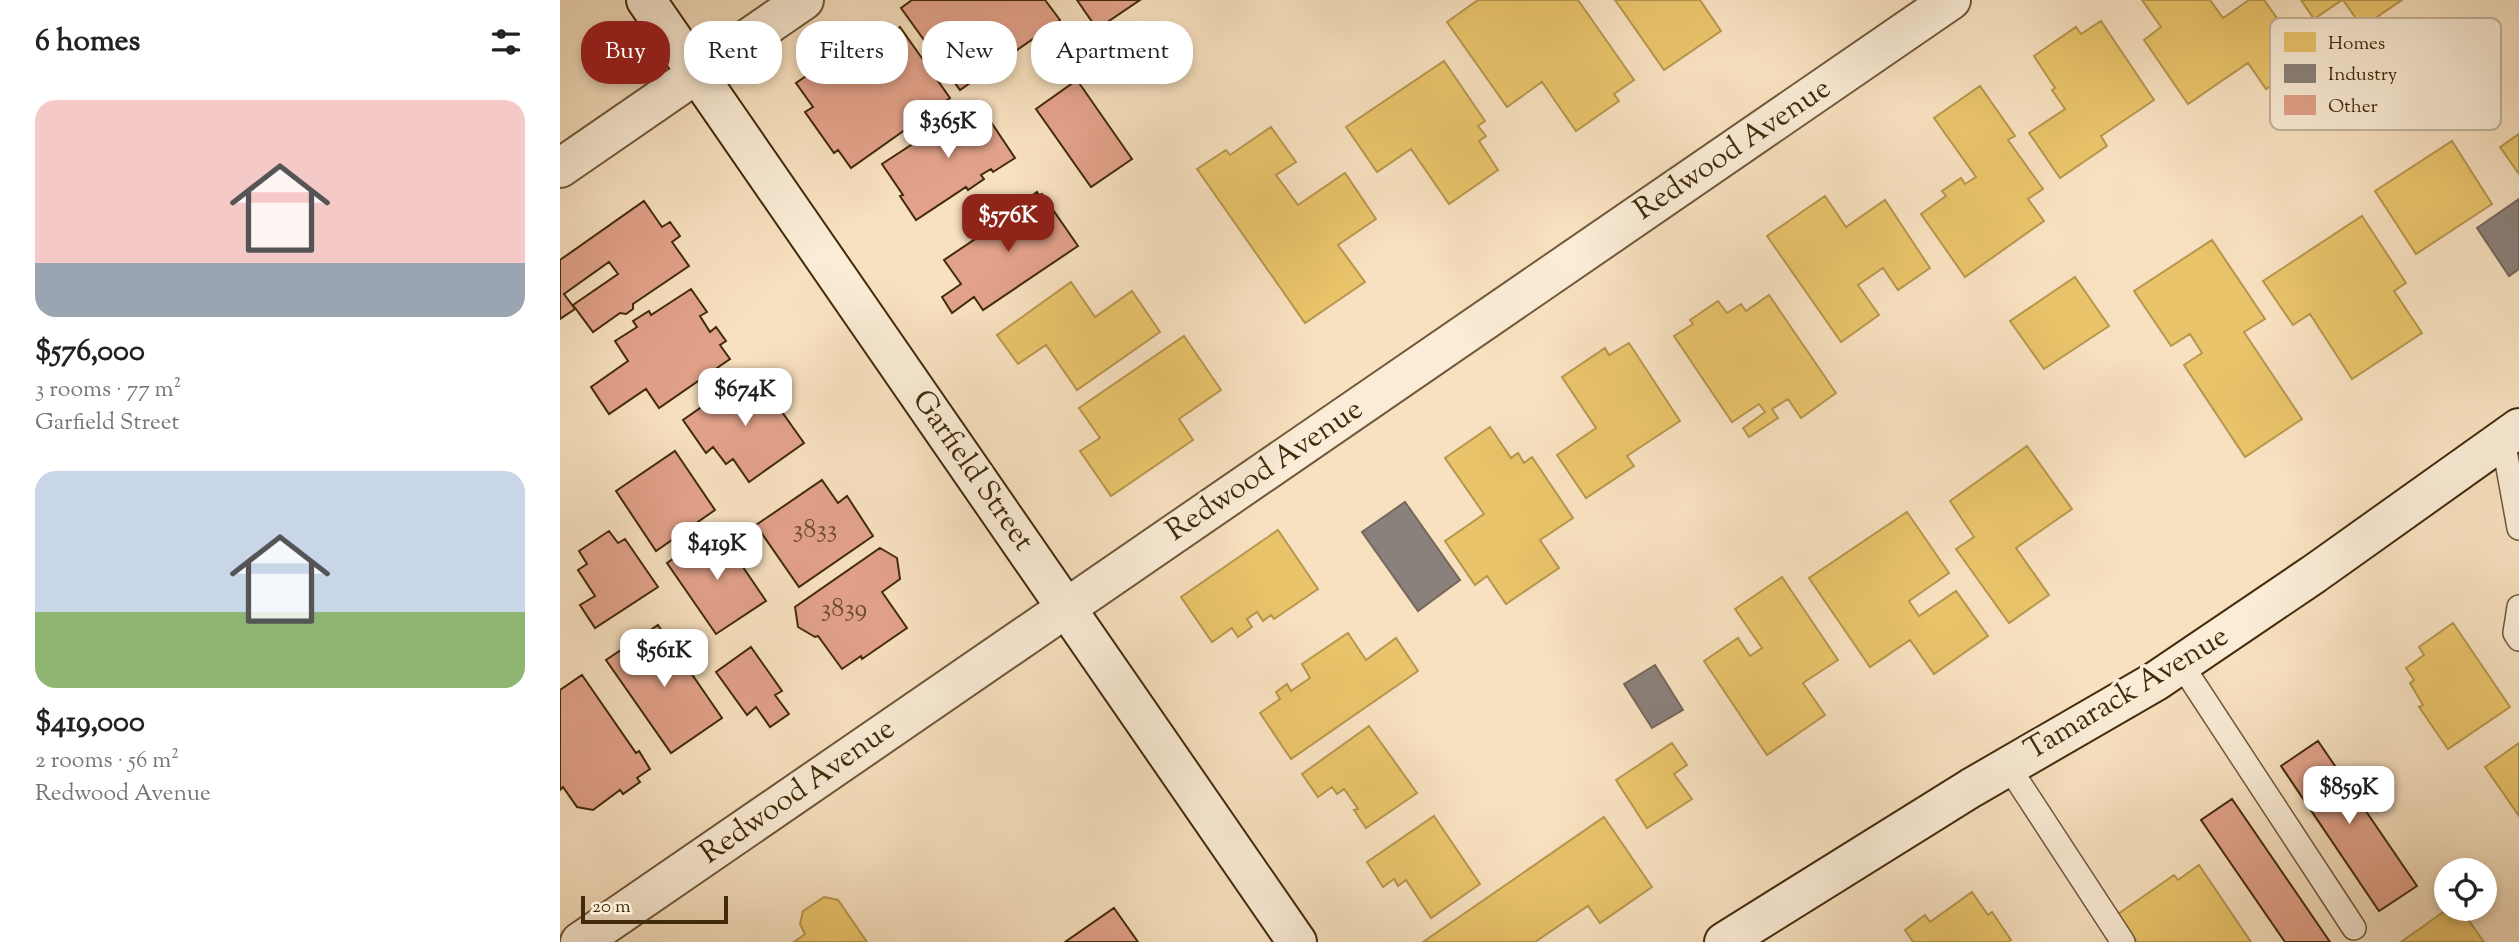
<!DOCTYPE html>
<meta charset="utf-8">
<style>
body{margin:0;font-family:"Sorts Mill Goudy",serif;background:#f6f6f6;color:#222;height:100vh;display:flex;flex-direction:column;font-size:26px;white-space:nowrap}
*{box-sizing:border-box;margin:0}
p{font-size:23px;color:#767676}
.icon{flex:none;width:38px;height:38px;fill:none;stroke:currentColor;stroke-width:2;stroke-linecap:round;stroke-linejoin:round}
.map{position:relative;flex:1;overflow:hidden}
.side{display:flex;flex-direction:column;background:#fff;width:560px}
.side>*{flex:none}
.banner{position:absolute;left:21px;top:21px;width:665px;height:63px;display:flex;gap:14px}
.tools{position:absolute;left:1874px;top:858px;display:grid;gap:14px}
.tools a{display:grid;place-items:center;width:63px;height:63px;border-radius:50%;background:#fff;box-shadow:0 4px 10px #0003;font-size:35px}
.scale{position:absolute;left:21px;bottom:18px;width:147px;box-sizing:border-box;padding-left:7px;border:4px solid #432b0a;border-top:0;font-size:19px;line-height:24px;white-space:nowrap;color:#432b0a;-webkit-text-stroke:5px #faecd6;paint-order:stroke}
.price{position:absolute;translate:-50% -60px;padding:0 16px;border-radius:14px;background:#fff;color:#222;font-size:23px;line-height:46px;filter:drop-shadow(0 2px 4px #0008)}
.price::after{content:'';position:absolute;left:50%;top:42px;width:21px;height:16px;margin-left:-10px;background:inherit;clip-path:polygon(0 0,100% 0,50% 100%)}
.price.selected{background:#8f2418;color:#fff}
ul{padding:0;list-style:none}
li{display:grid;align-content:center;gap:14px;height:371px;padding:0 35px}
li span{display:grid;place-items:center;height:217px;border-radius:21px;color:#555}
li>.icon{margin-inline-start:auto}
span .icon{width:126px;height:126px;fill:#fffc;stroke-width:1}
li b{font-size:30px}
h2{display:flex;justify-content:space-between;align-items:center;height:84px;padding:0 35px;font-size:30px}
.tag{padding:0 24px;border-radius:28px;background:#fff;box-shadow:0 4px 10px #0003;font-size:24px;line-height:63px}
.tag.selected{background:#8f2418;color:#fff}
main{display:flex;flex:1;min-height:0}
.map>svg:first-child{display:block}
.homes{fill:#e9c46a;stroke:#b7964d;stroke-width:2}
.industry{fill:#8a817c;stroke:#75675a;stroke-width:2}
.building{fill:#e2a28a;stroke:#432b0a;stroke-width:2}
.lines{fill:none;stroke-linecap:round;stroke-linejoin:round}
.lane-casing{stroke:#705838;stroke-width:26}
.street-casing{stroke:#705838;stroke-width:42}
.secondary-casing{stroke:#432b0a;stroke-width:42}
.lane{stroke:#faecd6;stroke-width:23}
.street{stroke:#faecd6;stroke-width:38}
.secondary{stroke:#faecd6;stroke-width:38}
.labels{text-anchor:middle;dominant-baseline:central;stroke-width:7;stroke-linejoin:round;paint-order:stroke}
.number-label{font-size:26px;fill:#6b492a}
.street-label{font-size:30px;fill:#432b0a;stroke:#faecd6}
.key{fill:#faecd6;stroke:#c3b299;stroke-width:2}
.key-label{font-size:19px;fill:#432b0a}
</style>
<main>
<section class="side">
<h2>6 homes<svg class="icon" aria-label="filters" viewBox="0 0 24 24"><path d="M4 7h16M4 17h16"/><circle cx="9" cy="7" r="2"/><circle cx="15" cy="17" r="2"/></svg></h2>
<ul>
<li><span style="background:linear-gradient(#f6c9c9 75%,#9aa5b1 0)"><svg class="icon" aria-label="home" viewBox="0 0 24 24"><path d="M3 11l9-7 9 7M6 9v11h12V9"/></svg></span><div><b>$576,000</b><p>3 rooms · 77 m²</p><p>Garfield Street</p></div></li>
<li><span style="background:linear-gradient(#c9d6e8 65%,#8fb573 0)"><svg class="icon" aria-label="home" viewBox="0 0 24 24"><path d="M3 11l9-7 9 7M6 9v11h12V9"/></svg></span><div><b>$419,000</b><p>2 rooms · 56 m²</p><p>Redwood Avenue</p></div></li>
</ul>
</section>
<div class="map">
<svg width="1959" height="942" viewBox="0 0 1959 942">
<rect width="100%" height="100%" fill="#f8e1c0"/>
<filter id="stains"><feTurbulence type="fractalNoise" baseFrequency=".00286" numOctaves="4"/><feColorMatrix values="0 0 0 0 .2 0 0 0 0 .09 0 0 0 0 .02 0 0 0 .5 -.17"/></filter>
<radialGradient id="worn" r=".72"><stop offset=".6" stop-color="#630" stop-opacity="0"/><stop offset="1" stop-color="#630" stop-opacity=".3"/></radialGradient>
<path class="homes" d="M918 0H1018L1074 80 1054 94 1059 101 1016 131 982 82 947 107 887 22Z
M1055 0H1140L1161 31 1104 70Z
M1582 0H1650L1663 18 1689 0H1704L1730 36 1725 39 1743 63 1706 89 1688 63 1628 104 1584 40 1601 27Z
M1741 0H1782L1754 19Z
M1783 0H1842L1802 27Z
M1541 21 1594 100 1541 136 1547 146 1500 178 1469 133 1505 109 1492 90 1495 88 1474 56 1516 27 1521 34Z
M884 61 925 121 918 126 926 136 919 141 938 170 889 204 851 149 817 172 786 127Z
M1420 86 1455 136 1448 140 1483 189 1468 199 1484 221 1405 277 1361 214 1386 196 1382 191 1401 178 1405 184 1416 177 1374 118Z
M711 127 736 162 716 175 738 205 785 173 816 219 778 245 805 282 745 323 637 169 666 150 670 155Z
M1959 134V174L1940 147Z
M1892 141 1932 204 1856 254 1815 191Z
M1265 196 1286 227 1325 200 1370 268 1338 290 1323 268 1298 285 1319 315 1281 342 1207 236Z
M1802 216 1846 283 1834 291 1862 333 1792 379 1750 314 1733 325 1703 281Z
M1652 240 1705 319 1684 332 1742 419 1685 457 1624 365 1642 353 1630 334 1611 346 1574 291Z
M1515 277 1549 326 1484 369 1450 321Z
M511 282 535 317 572 291 600 332 517 390 486 345 458 364 437 335Z
M1209 295 1276 393 1241 418 1228 399 1212 409 1218 418 1189 437 1183 428 1205 412 1199 404 1172 422 1114 336 1133 324 1130 320 1158 301 1167 313 1181 304 1186 311Z
M624 336 661 390 619 419 633 440 551 496 520 451 540 438 519 408Z
M1069 343 1120 421 1067 456 1074 466 1026 498 997 455 1036 428 1002 377 1045 348 1049 355Z
M930 427 951 458 958 453 964 463 972 457 1013 518 980 540 999 568 946 604 927 576 915 585 885 541 924 514 885 458Z
M1467 446 1512 509 1456 548 1489 595 1449 623 1396 549 1414 537 1390 501Z
M1347 512 1389 573 1349 601 1359 616 1396 591 1428 636 1374 674 1350 640 1310 667 1249 578Z
M718 530 758 589 714 619 711 615 703 621 697 612 687 619 692 627 678 637 672 628 652 642 621 597Z
M1222 577 1278 660 1243 683 1265 715 1207 755 1144 661 1178 638 1190 656 1202 648 1175 609Z
M1893 623 1950 707 1888 749 1859 707 1863 705 1850 683 1854 680 1846 668 1864 655 1859 647Z
M788 633 806 660 836 638 858 671 731 759 700 713 720 699 716 692 727 684 731 691 750 678 742 664Z
M809 726 857 793 806 828 794 810 798 809 784 789 777 794 772 787 758 797 742 774Z
M1112 743 1127 765 1114 774 1132 799 1087 828 1056 780Z
M1959 743V816L1925 767Z
M874 816 920 884 871 918 846 880 838 886 834 879 823 887 807 862Z
M1044 817 1092 887 1040 923 1028 906 975 942H863Z
M1639 865 1691 942H1577L1558 914 1614 875 1618 880Z
M1412 892 1428 915 1432 912 1451 940 1448 942H1353L1345 930 1365 915 1370 922Z
M264 897 278 900 307 942H234L245 934 240 924 243 911Z
M1889 908H1895L1901 917 1905 915 1924 942H1841Z"/>
<path class="industry" d="M1959 199V269L1949 276 1917 228Z
M845 502 900 580 858 611 802 532Z
M1095 665 1123 710 1092 728 1064 684Z"/>
<path class="building" d="M352 0H485L500 20 400 90 341 8Z
M517 0H580L537 29Z
M340 27 390 98 291 168 278 150 274 153 245 112 253 107 236 83 287 48 291 54 324 30 329 36Z
M517 80 572 159 531 187 476 109Z
M417 101 455 158 433 172 431 169 421 175 424 179 408 190 406 187 356 220 340 196 343 195 322 164 383 124 380 120 393 112 395 115Z
M477 192 479 195 482 194 518 246 423 310 414 297 392 313 382 297 401 284 384 260 433 227 431 224 448 213 450 216 458 210 456 207Z
M84 201 102 227 110 222 120 236 112 242 129 266 73 304V309L66 314 60 313 33 332 13 305 58 274 49 262 4 294 15 309 0 319V260Z
M131 289 147 312 140 316 150 332 156 327 166 341 160 345 170 359 99 408 86 389 49 414 31 387 68 361 55 341 77 327 73 321 89 311 91 315Z
M193 371 244 443 189 482 173 459 166 464 153 447 146 453 123 420Z
M115 451 155 510 96 551 56 491Z
M262 480 278 503 287 496 313 536 239 587 196 525Z
M157 529 206 601 156 634 107 563Z
M49 531 58 543 65 539 98 587 35 628 20 605 35 596 18 570 27 564 19 551Z
M320 548 337 558 340 579 322 592 347 628 302 659 301 656 282 669 258 636 255 637 238 627 235 607Z
M98 625 162 718 111 753 46 660Z
M191 647 222 691 215 695 229 714 210 727 196 707 187 715 156 672Z
M22 675 76 753 79 751 90 769 77 778 80 782 63 794 60 790 33 810 17 807 3 787 0 790V690Z
M1758 741 1857 886 1819 911 1721 766Z
M1672 799 1770 942H1725L1641 820Z
M554 908 578 942H505Z"/>
<g class="lines">
<g class="lane-casing">
<path id="lane" d="M1943 440 1959 528
M1959 607 1955 633 1959 639
M1621 664 1794 928
M1448 766 1563 942"/>
</g>
<g class="street-casing">
<path id="street" d="M0 168 244 0
M20 942 1391 0"/>
</g>
<g class="secondary-casing">
<path id="secondary" d="M86 0 737 942
M1164 942 1411 788 1596 681 1754 574 1959 428"/>
</g>
<use href="#lane" class="lane"/>
<use href="#street" class="street"/>
<use href="#secondary" class="secondary"/>
</g>
<g class="labels">
<g class="number-label">
<text x="255" y="530">3833</text>
<text x="284" y="609">3839</text>
</g>
<g class="street-label">
<text transform="translate(1173 150) rotate(-34)">Redwood Avenue</text>
<text transform="translate(412 471) rotate(55)">Garfield Street</text>
<text transform="translate(705 471) rotate(-34)">Redwood Avenue</text>
<text transform="translate(1567 694) rotate(-31)">Tamarack Avenue</text>
<text transform="translate(238 792) rotate(-35)">Redwood Avenue</text>
</g>
</g>
<rect x="1710" y="18" width="231" height="112" rx="10" class="key"/>
<rect x="1724" y="32" width="32" height="20" fill="#e9c46a"/>
<rect x="1724" y="64" width="32" height="19" fill="#8a817c"/>
<rect x="1724" y="95" width="32" height="20" fill="#e2a28a"/>
<g class="key-label">
<text x="1768" y="49">Homes</text>
<text x="1768" y="80">Industry</text>
<text x="1768" y="112">Other</text>
</g>
<rect width="100%" height="100%" filter="url(#stains)"/>
<rect width="100%" height="100%" fill="url(#worn)"/>
</svg>
<div class="tools">
<a><svg class="icon" aria-label="locate" viewBox="0 0 24 24"><circle cx="12" cy="12" r="6"/><path d="M12 2v4M12 18v4M2 12h4M18 12h4"/></svg></a>
</div>
<div class="scale">20 m</div>
<b class="price" style="left:388px;top:160px">$365K</b>
<b class="price selected" style="left:448px;top:254px">$576K</b>
<b class="price" style="left:185px;top:428px">$674K</b>
<b class="price" style="left:157px;top:582px">$419K</b>
<b class="price" style="left:104px;top:689px">$561K</b>
<b class="price" style="left:1789px;top:826px">$859K</b>
<div class="banner">
<a class="tag selected">Buy</a>
<a class="tag">Rent</a>
<a class="tag">Filters</a>
<a class="tag">New</a>
<a class="tag">Apartment</a>
</div>
</div>
</main>
